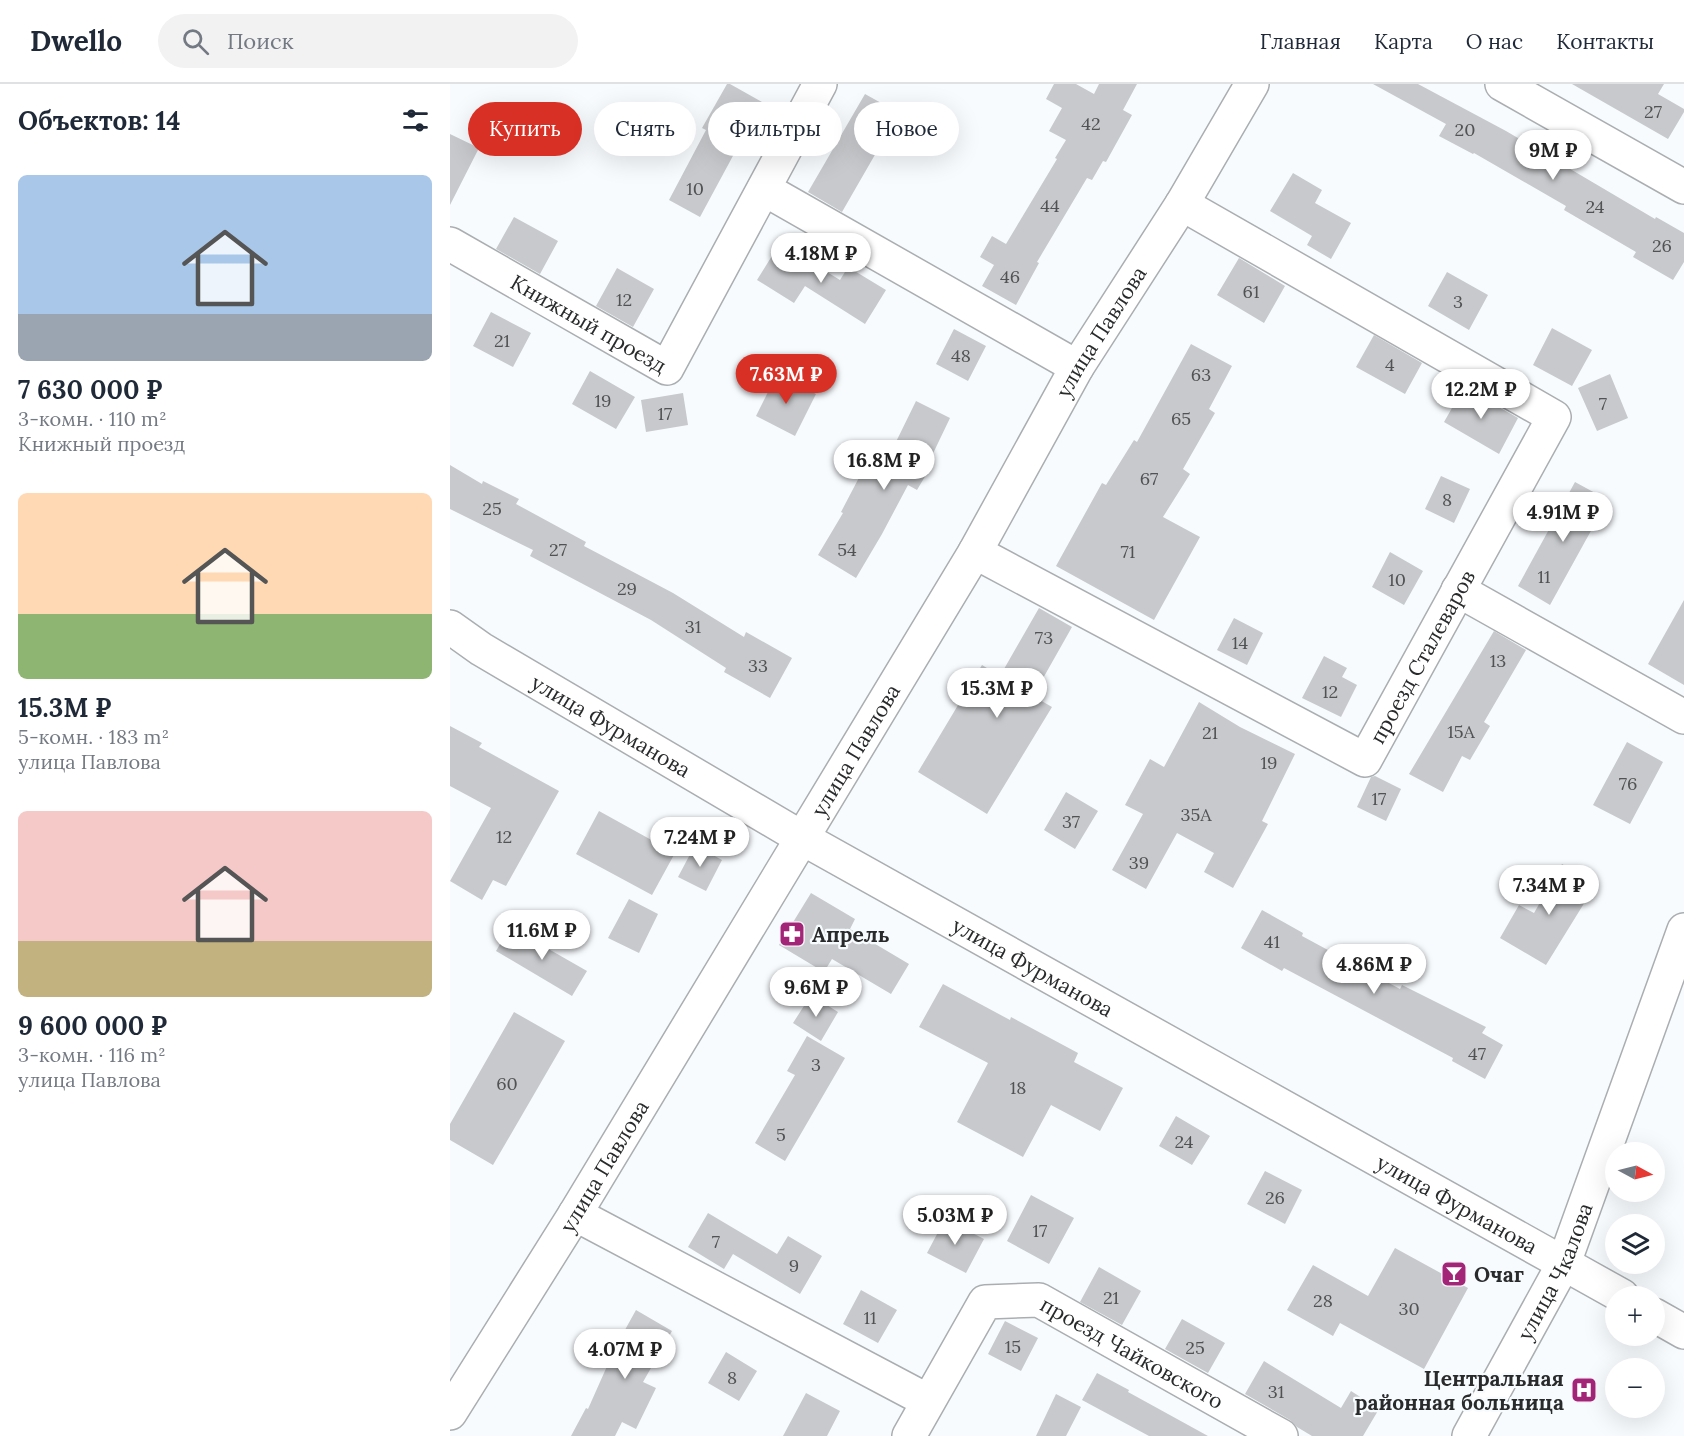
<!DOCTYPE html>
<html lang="ru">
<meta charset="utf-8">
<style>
body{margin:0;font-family:Lora,serif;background:#f2f2f3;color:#1f2937;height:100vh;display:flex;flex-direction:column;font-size:22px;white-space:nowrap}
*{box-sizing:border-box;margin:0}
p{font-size:20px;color:#747a83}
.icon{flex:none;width:33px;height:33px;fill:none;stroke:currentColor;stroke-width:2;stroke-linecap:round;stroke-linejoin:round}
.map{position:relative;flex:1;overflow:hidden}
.sheet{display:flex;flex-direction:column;background:#fff;width:450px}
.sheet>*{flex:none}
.banner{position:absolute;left:18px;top:18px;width:570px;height:54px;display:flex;gap:12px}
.needle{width:39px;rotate:97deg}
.buttons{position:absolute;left:1155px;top:1058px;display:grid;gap:12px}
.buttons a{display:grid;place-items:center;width:60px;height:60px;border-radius:50%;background:#fff;box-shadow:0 6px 24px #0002;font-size:30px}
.price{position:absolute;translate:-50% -51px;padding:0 14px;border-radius:21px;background:#fff;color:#222;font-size:20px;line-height:39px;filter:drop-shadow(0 2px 3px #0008)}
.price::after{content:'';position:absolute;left:50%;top:36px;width:18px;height:14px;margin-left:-9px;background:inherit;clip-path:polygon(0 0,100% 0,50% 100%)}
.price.current{background:#d93025;color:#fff}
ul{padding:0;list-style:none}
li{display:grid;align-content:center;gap:12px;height:318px;padding:0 18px}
li span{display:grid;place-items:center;height:186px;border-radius:9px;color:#555}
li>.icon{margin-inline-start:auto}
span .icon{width:108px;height:108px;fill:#fffc;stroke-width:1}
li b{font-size:26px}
h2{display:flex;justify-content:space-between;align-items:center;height:72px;padding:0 18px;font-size:26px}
.tag{padding:0 21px;border-radius:27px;background:#fff;box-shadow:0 6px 24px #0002;font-size:21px;line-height:54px}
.tag.current{background:#d93025;color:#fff}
header{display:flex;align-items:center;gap:36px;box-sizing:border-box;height:84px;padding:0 30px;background:#fff;border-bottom:2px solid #e0e1e3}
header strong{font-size:28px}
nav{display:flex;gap:33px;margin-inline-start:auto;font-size:21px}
.search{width:420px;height:54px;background:#f2f2f3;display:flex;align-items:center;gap:15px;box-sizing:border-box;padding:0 21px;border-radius:33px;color:#747a83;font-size:22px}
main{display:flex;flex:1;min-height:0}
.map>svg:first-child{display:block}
.building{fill:#c7c9cc}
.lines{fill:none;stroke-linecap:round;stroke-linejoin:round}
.minor-casing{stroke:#abaeb1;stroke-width:36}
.minor{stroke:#fff;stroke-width:33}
.labels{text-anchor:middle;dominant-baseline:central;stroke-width:4.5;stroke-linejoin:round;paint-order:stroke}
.number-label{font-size:18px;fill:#505253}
.street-label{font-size:21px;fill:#292a2b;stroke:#f8fbfe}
.poi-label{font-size:21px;font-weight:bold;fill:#292a2b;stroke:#f8fbfe;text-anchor:start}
</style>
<header>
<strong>Dwello</strong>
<div class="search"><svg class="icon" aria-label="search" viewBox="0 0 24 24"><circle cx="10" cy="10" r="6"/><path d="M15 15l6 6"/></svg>Поиск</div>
<nav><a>Главная</a><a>Карта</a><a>О нас</a><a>Контакты</a></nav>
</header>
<main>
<section class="sheet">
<h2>Объектов: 14<svg class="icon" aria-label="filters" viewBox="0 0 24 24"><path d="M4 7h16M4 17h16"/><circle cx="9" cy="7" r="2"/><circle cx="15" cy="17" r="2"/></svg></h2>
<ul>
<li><span style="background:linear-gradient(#a9c7e8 75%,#9aa5b1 0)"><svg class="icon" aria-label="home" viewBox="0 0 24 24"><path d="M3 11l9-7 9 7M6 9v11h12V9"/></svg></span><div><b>7 630 000 ₽</b><p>3-комн. · 110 m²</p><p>Книжный проезд</p></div></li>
<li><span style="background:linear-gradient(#ffd9b3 65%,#8fb573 0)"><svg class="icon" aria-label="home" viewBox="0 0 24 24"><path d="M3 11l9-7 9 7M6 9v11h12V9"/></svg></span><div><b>15.3M ₽</b><p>5-комн. · 183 m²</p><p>улица Павлова</p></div></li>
<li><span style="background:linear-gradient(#f6c9c9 70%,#c2b280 0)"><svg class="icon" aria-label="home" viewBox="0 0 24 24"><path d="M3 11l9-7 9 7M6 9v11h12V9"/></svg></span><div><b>9 600 000 ₽</b><p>3-комн. · 116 m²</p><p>улица Павлова</p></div></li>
</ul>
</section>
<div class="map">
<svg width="1234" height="1352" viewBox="0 0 1234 1352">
<rect width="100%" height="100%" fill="#f8fbfe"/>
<path class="building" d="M277 0H280L312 18 250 133 219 116 256 46 252 44Z
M604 0H626L644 10 649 0H687L673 26 682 31 656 78 653 77 642 96 637 94 587 178 589 179 566 221 532 202 544 181 530 173 542 152 556 160 607 75 605 74 616 56 599 47 612 24 596 15Z
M923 0H968L1056 47 1205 135 1206 133 1234 149V178L1223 196 1183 173 1186 168 1114 126 1116 122 1024 69 1023 70 989 52 996 40Z
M1122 0H1214L1208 10 1234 25V28L1218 55Z
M415 10 449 29 392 128 358 108Z
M0 50 29 64 0 121Z
M843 89 872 106 865 119 901 139 881 175 857 161 862 152 820 127Z
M64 133 108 157 90 190 46 165Z
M330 159 390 196 398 183 436 206 415 240 355 202 344 219 307 196Z
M789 174 835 202 814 239 767 211Z
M167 184 204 205 183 243 146 222Z
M997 188 1038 211 1019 246 978 222Z
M41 228 81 249 63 283 23 262Z
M1102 244 1142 266 1122 302 1083 281Z
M504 245 536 262 518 297 486 280Z
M924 251 972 279 955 310 906 283Z
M741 260 782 282 759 325 765 329 733 385 740 390 713 433 750 453 704 536 606 482 652 399 656 401 684 356 687 358Z
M140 287 185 313 166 345 122 320Z
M327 290 366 310 345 352 306 332Z
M1160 290 1178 334 1147 347 1128 304Z
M1014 303 1068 334 1049 370 994 338Z
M233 309 238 341 196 348 191 316Z
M466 317 500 334 477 382 480 384 467 406 458 401 432 450 406 494 368 471 393 429 391 428 413 386 423 391 439 361 443 364Z
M0 381 32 400 33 397 69 415 66 420 136 458 134 462 223 509 294 553 296 548 342 574 320 614 274 588 276 584 201 536 80 472 83 466 0 425Z
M991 392 1020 405 1004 439 975 425Z
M1125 398 1158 416 1100 521 1068 502Z
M940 468 973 487 954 521 922 503Z
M1234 516V601L1198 580Z
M589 524 622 543 583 612 602 623 537 730 468 688 532 581 550 592Z
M784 534 813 549 797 581 767 566Z
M1044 547 1076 566 1034 638 1040 642 1020 676 1012 672 993 708 959 690Z
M874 572 897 584 892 593 907 601 891 633 852 614Z
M749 618 790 643 845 670 812 737 818 740 783 804 754 788 764 769 727 749 696 805 662 786 693 730 675 721 700 675 714 683Z
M0 642 32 659 29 663 109 707 56 802 43 796 32 816 0 797 41 724 0 702Z
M1177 658 1213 678 1180 740 1143 721Z
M925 692 951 705 936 737 907 723 921 693Z
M616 708 648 727 625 765 594 746Z
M149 727 225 769 202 811 126 770Z
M245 761 272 776 256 807 228 793Z
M1112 780 1146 800 1096 881 1050 854 1069 821 1084 829Z
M361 809 405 835 400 845 459 880 441 910 382 875 374 888 329 861Z
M179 815 208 830 189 869 158 854Z
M812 826 853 849 852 852 950 905 952 901 1036 943 1032 949 1053 961 1035 995 1002 977 1003 974 834 884 832 887 791 864Z
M60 843 137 887 122 912 46 867Z
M493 900 560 936 561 933 628 969 624 978 673 1004 650 1047 601 1021 573 1073 507 1038 538 979 469 943Z
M361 911 388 928 371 957 343 939Z
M64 928 115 957 43 1081 0 1056V1040Z
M357 952 395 974 335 1077 305 1059 345 991 337 987Z
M726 1032 760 1052 742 1081 709 1062Z
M815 1087 852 1106 835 1140 797 1120Z
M581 1111 624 1134 599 1180 557 1157Z
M258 1129 327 1170 338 1152 372 1172 350 1210 283 1170 274 1185 238 1163Z
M495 1135 534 1155 516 1189 477 1169Z
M945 1164 1018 1204 974 1285 890 1239 883 1252 837 1226 863 1181 918 1212Z
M649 1183 691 1207 672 1241 630 1218Z
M411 1206 447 1226 428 1259 393 1240Z
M186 1226 222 1247 193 1298 206 1304 186 1345 172 1338 165 1352H121L136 1324 138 1325 166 1262Z
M732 1235 775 1259 758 1289 715 1265Z
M555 1237 588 1254 571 1287 538 1270Z
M276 1268 307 1287 289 1317 258 1299Z
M814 1277 891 1324 901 1307 929 1325 913 1352H862L847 1343 840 1336 795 1310Z
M647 1289 679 1306 678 1308 758 1352H699L632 1316Z
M356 1309 390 1327 377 1352H333Z
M606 1310 631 1323 616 1352H586Z"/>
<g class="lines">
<g class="minor-casing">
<g id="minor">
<path d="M1052 0 1234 103"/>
<path d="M314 105 627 283"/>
<path id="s1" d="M0 160 217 284 370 0"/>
<path id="s2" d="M525 468 915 676 1104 333 732 120"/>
<path d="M1008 506 1234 633"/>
<path id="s3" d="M0 543 31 565 352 754 1172 1212"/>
<path d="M125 1130 478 1317"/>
<path d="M1204 1231 1234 1248"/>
<path id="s4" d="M0 1329 125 1130 525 468 627 283 732 120 802 0"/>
<path id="s5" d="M459 1352 535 1218 589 1216 831 1352"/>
<path id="s6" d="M1019 1352 1114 1179 1234 846"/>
</g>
</g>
<use href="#minor" class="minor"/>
</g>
<defs>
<g id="pharmacy-square" transform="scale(1.35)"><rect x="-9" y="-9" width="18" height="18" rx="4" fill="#a32578" stroke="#f8fbfe"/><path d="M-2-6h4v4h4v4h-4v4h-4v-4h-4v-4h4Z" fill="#fff"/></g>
<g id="bar-square" transform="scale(1.35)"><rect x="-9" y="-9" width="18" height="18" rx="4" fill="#a32578" stroke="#f8fbfe"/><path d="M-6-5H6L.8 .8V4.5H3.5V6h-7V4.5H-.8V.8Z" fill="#fff"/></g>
<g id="hospital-square" transform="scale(1.35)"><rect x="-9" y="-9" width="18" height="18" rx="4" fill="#a32578" stroke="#f8fbfe"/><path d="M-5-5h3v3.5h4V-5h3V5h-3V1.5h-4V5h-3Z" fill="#fff"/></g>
</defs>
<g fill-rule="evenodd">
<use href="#pharmacy-square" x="342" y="850"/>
<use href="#bar-square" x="1004" y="1190"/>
<use href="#hospital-square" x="1134" y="1306"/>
</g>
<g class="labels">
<g class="number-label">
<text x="1203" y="27">27</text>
<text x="641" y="39">42</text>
<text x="1015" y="45">20</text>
<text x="245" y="104">10</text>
<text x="600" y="121">44</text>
<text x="1145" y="122">24</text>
<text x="1212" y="161">26</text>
<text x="560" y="192">46</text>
<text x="801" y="207">61</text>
<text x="174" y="215">12</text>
<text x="1008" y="217">3</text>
<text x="52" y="256">21</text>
<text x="511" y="271">48</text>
<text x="940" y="280">4</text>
<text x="751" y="290">63</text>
<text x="153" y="316">19</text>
<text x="1153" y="319">7</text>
<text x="215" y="329">17</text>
<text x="731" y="334">65</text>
<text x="699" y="394">67</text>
<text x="997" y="415">8</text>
<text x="42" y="424">25</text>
<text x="108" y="465">27</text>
<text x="397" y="465">54</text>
<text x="678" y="467">71</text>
<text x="1094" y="492">11</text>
<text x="947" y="495">10</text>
<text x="177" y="504">29</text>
<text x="243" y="542">31</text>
<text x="594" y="553">73</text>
<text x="790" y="558">14</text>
<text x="1048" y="576">13</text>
<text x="308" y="581">33</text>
<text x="880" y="607">12</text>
<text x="1011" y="647">15А</text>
<text x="760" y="648">21</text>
<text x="819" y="678">19</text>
<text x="1178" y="699">76</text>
<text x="929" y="714">17</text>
<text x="746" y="730">35А</text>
<text x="621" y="737">37</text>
<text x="54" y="752">12</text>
<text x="689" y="778">39</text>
<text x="822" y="857">41</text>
<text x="1027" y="969">47</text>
<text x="366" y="980">3</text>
<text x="57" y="999">60</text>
<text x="568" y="1003">18</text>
<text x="331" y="1050">5</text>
<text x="734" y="1057">24</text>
<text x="825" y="1113">26</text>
<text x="590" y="1146">17</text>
<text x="266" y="1157">7</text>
<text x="344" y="1181">9</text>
<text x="661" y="1213">21</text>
<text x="873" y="1216">28</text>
<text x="959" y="1224">30</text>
<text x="420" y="1233">11</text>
<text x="563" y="1262">15</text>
<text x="745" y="1263">25</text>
<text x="282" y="1293">8</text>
<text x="826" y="1307">31</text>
</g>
<g class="street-label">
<text stroke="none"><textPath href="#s1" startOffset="160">Книжный проезд</textPath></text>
<text stroke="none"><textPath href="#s4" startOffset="1262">улица Павлова</textPath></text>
<text stroke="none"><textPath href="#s2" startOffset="560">проезд Сталеваров</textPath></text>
<text stroke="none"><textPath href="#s3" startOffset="189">улица Фурманова</textPath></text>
<text stroke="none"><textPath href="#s4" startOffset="777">улица Павлова</textPath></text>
<text stroke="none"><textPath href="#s3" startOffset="675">улица Фурманова</textPath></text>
<text stroke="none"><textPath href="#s4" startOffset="291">улица Павлова</textPath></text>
<text stroke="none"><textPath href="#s3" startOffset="1161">улица Фурманова</textPath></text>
<text stroke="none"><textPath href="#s6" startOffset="186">улица Чкалова</textPath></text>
<text stroke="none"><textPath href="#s5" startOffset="315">проезд Чайковского</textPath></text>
</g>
<g class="poi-label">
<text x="362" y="850">Апрель</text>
<text x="1024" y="1190">Очаг</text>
<text x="1114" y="1294" text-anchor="end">Центральная<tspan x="1114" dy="24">районная больница</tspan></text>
</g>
</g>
</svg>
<div class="buttons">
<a><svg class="needle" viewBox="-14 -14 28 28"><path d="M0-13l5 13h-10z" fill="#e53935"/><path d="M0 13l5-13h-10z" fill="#747a83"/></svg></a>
<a><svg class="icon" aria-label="layers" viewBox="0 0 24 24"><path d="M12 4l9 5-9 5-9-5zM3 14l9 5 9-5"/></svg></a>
<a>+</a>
<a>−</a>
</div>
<b class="price" style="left:1103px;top:97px">9M ₽</b>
<b class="price" style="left:371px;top:200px">4.18M ₽</b>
<b class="price current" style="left:336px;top:321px">7.63M ₽</b>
<b class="price" style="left:1031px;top:336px">12.2M ₽</b>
<b class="price" style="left:434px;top:407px">16.8M ₽</b>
<b class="price" style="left:1113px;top:459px">4.91M ₽</b>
<b class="price" style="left:547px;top:635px">15.3M ₽</b>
<b class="price" style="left:250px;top:784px">7.24M ₽</b>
<b class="price" style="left:1099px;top:832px">7.34M ₽</b>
<b class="price" style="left:92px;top:877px">11.6M ₽</b>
<b class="price" style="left:924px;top:911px">4.86M ₽</b>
<b class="price" style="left:366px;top:934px">9.6M ₽</b>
<b class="price" style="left:505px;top:1162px">5.03M ₽</b>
<b class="price" style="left:175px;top:1296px">4.07M ₽</b>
<div class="banner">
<a class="tag current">Купить</a>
<a class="tag">Снять</a>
<a class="tag">Фильтры</a>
<a class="tag">Новое</a>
</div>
</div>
</main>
